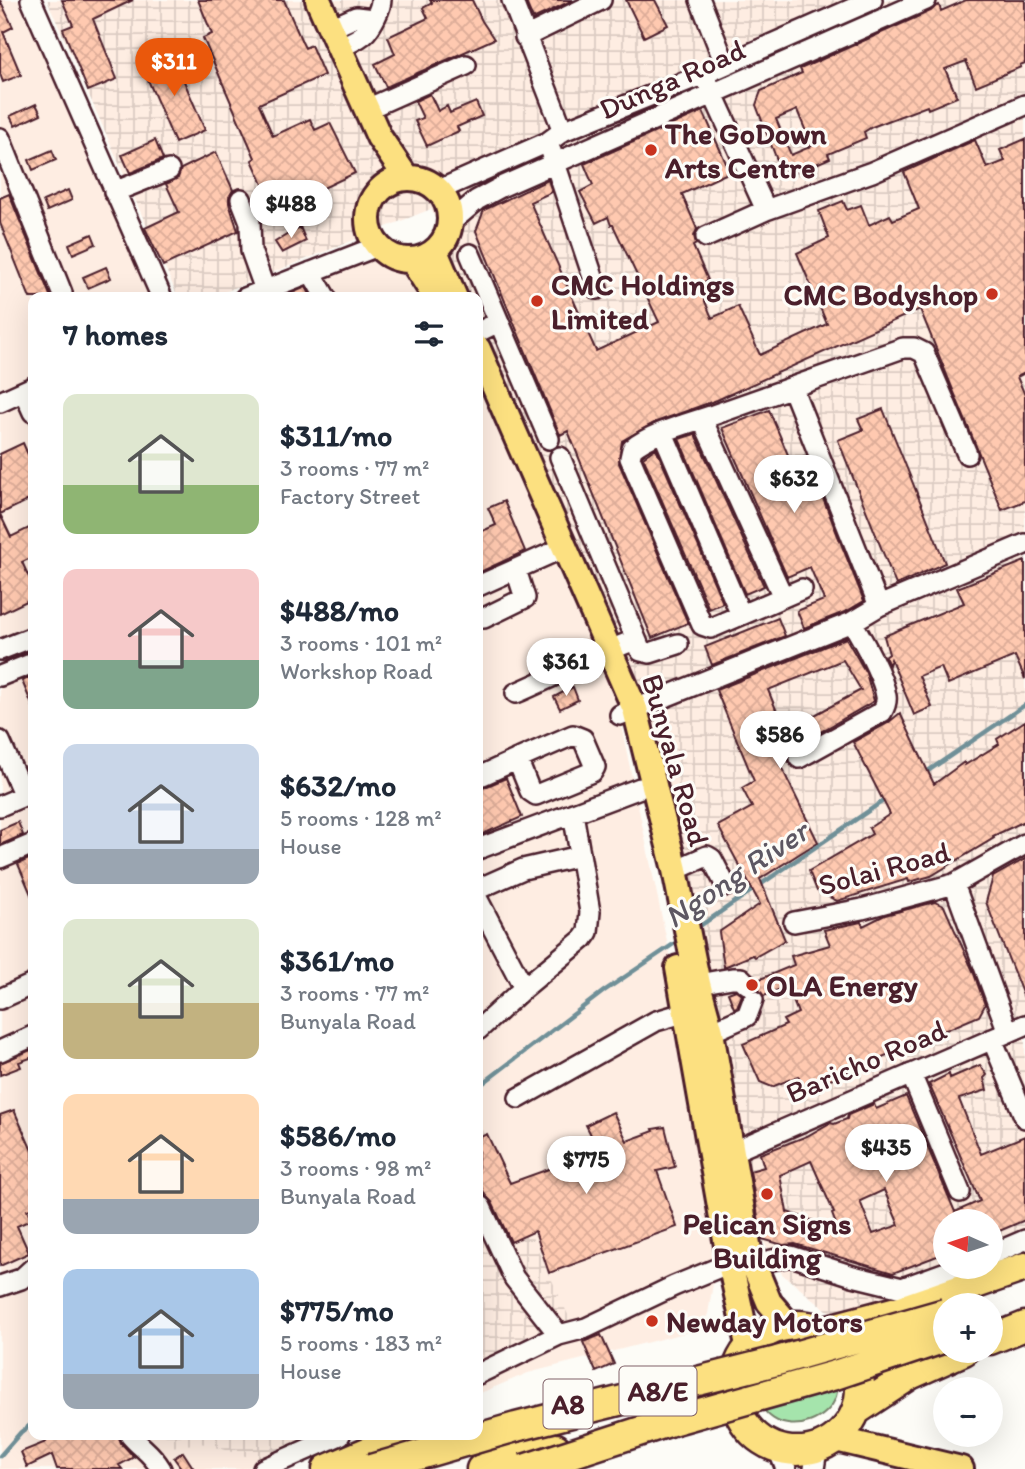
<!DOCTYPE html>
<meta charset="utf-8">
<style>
body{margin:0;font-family:Itim,sans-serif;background:#f6f6f7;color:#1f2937;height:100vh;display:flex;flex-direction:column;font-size:26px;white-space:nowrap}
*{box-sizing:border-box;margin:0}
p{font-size:23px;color:#747a83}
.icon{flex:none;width:38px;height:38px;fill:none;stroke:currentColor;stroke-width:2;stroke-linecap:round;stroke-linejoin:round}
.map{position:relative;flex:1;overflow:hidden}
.sheet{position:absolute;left:28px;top:292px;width:455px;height:1148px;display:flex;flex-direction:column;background:#fff;border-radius:14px;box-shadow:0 7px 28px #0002}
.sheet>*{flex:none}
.needle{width:46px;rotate:273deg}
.tools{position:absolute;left:933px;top:1209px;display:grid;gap:14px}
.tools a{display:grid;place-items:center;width:70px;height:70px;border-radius:50%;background:#fff;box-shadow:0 7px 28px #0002;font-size:35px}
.price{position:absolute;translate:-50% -60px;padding:0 16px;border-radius:24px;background:#fff;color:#222;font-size:23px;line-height:46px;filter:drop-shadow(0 2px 4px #0008)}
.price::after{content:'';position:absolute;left:50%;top:42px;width:21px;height:16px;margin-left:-10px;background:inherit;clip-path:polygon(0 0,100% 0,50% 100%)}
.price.on{background:#ea580c;color:#fff}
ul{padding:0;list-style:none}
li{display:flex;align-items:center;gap:21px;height:175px;padding:0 35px}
li span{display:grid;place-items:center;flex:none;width:196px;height:140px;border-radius:14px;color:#555}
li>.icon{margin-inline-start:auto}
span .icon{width:84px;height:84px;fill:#fffc;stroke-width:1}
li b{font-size:30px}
h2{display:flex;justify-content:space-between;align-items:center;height:84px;padding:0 35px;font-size:30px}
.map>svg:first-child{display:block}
.built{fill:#feede2}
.industrial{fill:url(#industrial-grid);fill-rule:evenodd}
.green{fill:#a5e4ac;stroke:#78826c;stroke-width:2}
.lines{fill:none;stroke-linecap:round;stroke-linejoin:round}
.stream{stroke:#709098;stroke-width:4.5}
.building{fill:url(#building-cross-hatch);stroke:#4a1f2b;stroke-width:2;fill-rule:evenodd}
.minor-casing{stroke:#4a1f2b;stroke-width:24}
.major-casing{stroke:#4a1f2b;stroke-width:30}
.highway-casing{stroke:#4a1f2b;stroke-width:33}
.minor{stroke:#fdfcf7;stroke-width:19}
.major{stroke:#fce080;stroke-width:24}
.highway{stroke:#fce080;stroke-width:28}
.highway-bridge-casing{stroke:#4a1f2b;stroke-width:33;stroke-linecap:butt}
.highway-bridge{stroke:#fce080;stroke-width:28}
.poi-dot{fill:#c8321e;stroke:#fdfcf7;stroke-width:2.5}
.labels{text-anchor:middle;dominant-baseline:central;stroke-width:6;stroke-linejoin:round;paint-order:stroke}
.shield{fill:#fdfcf7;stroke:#806168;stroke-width:2}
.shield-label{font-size:28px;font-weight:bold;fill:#4a1f2b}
.street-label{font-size:30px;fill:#4a1f2b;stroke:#fdfcf7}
.poi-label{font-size:30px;font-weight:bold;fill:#4a1f2b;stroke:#fdfcf7;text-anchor:start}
.water-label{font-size:32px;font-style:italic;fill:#5d5762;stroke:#fdfcf7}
</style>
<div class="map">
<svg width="1025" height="1469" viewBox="0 0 1025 1469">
<defs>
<pattern id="industrial-grid" width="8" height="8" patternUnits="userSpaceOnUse" patternTransform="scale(1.75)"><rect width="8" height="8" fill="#feede2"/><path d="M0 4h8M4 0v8" fill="none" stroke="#dbcbc2"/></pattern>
<pattern id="building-cross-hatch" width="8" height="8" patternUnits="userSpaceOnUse" patternTransform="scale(1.75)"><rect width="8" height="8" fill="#ffc9b0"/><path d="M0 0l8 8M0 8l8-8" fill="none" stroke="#dcac98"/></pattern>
</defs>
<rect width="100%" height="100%" fill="#fdfcf7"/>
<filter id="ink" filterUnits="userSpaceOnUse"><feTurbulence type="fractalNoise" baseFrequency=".0143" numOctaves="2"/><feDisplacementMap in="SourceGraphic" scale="14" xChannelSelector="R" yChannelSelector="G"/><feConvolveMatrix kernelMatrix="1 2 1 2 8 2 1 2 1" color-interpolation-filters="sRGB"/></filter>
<g filter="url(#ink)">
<path class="built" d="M0 0H24L155 297 33 298V1435H358L242 1469H0Z
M376 245 430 261 446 298H257Z
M478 371 613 688 697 1082 720 1241 708 1314 700 1329 528 1373 478 1394Z"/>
<path class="industrial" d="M47 0H1025V1264L860 1324 826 1310 782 1274 762 1239 645 701 478 317V298L469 297 431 209 212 297H178ZM945 1222H990V1267H945Z
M478 1121 570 1319 478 1361Z
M165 1435H314L259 1460 201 1443 171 1447Z"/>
<path class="green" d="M822 1352C881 1418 753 1464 756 1376Z"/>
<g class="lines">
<path class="stream" d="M925 773 1025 705
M697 928 886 799
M478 1087 604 991 681 939
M0 1456 21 1432 33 1423"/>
</g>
<path class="building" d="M0 0 13 27 3 32 21 75 3 82 0 74Z
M62 0H133L93 19 117 79 88 91 63 29 73 25Z
M198 0H284L302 42 305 48 311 45 324 75 259 104 273 136 310 119 315 130 330 123 355 173 275 211 252 160 255 158 203 38 212 34Z
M430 0H472L482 21 494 39 386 87 375 64 395 54 388 37 428 18 423 8 432 3Z
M525 0H573L533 19Z
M626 0H655L668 25 644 37Z
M966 0H1025V63L1020 65 1021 67 976 86 966 61 945 69 957 97 928 109 927 106 872 127 864 132 866 138 828 154 830 158 796 173 780 168 756 105 761 91 802 73 800 69 931 11 936 6 939 5 941 11ZM797 110 812 146 791 155 776 119Z
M172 53 205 130 175 143 142 66Z
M430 94 438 111 447 106 450 113 476 102 482 116 457 127 459 131 427 146 415 121 423 118 415 101Z
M36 104 41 114 15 126 10 116Z
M703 111 730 172 682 194 697 229 694 236 696 244 693 246 708 280 698 285 712 318 738 306 760 355 827 324 797 253 829 238 819 211 843 201 847 210 861 205 869 225 890 215 893 220 919 209 904 172 975 140 987 168 1005 161 1000 150 1025 139V373L1017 377 1025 395V501L1002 510 920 309 717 400 656 422 622 441 619 463 688 623 652 638 568 431 560 435 476 231 484 210 548 180 552 192 530 202 596 351 659 322 613 225H611L608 217 596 223 580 192 593 185 584 164Z
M155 140 163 159 130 173 122 155Z
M52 150 56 160 33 170 29 160Z
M216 152 233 190 229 197V203L238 231 163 266 145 228 179 212 166 184 178 178 181 169Z
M68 190 72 200 47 211 43 201Z
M9 194 51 298H30L0 223V198Z
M300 227 306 241 282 253 275 242Z
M92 234 96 244 73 254 69 244Z
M106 267 111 278 88 288 83 277Z
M306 287 312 298H280Z
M883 409 945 563 896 585 838 440 863 430 858 419Z
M769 410 791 462 806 456 864 601 847 611 804 628 797 611 824 600 810 567 787 577 722 428Z
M695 434 764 586 745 594 679 439Z
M23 443 33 466V498L0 514 11 537 33 526V557L22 562 33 586V598L0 614V454Z
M656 448 723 603 709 609 643 457Z
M504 501 525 551 478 573V533L496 525 488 508Z
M1025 561V679L1015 656 948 684 941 667 919 676 932 707 914 715 891 659 889 665 885 657 889 654 884 636 964 603 957 588Z
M778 618 785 636 712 665 705 647Z
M846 638 866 673 874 701 808 739 774 752 818 842 760 879 785 940 755 957 753 955 724 967 719 932 760 904 718 826 752 807 742 788 754 781 716 690ZM843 660 861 690 785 731 768 690Z
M33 676V707L22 681Z
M573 687 578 700 560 709 554 697Z
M900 713 934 784 964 762 965 765 999 744 997 739 1025 721V821L993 836 994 838 931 876 909 882 908 879 837 901 817 891 809 871 872 834 869 828 890 814 853 742 888 723Z
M506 778 522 817 478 836V790Z
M18 822 23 835 0 845V830Z
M33 857V899L18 864Z
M1025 859V998H1024L986 902 993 877Z
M935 902 944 906 973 971 985 1005 979 1016 828 1080 827 1077 803 1087 798 1076 772 1087 760 1082 743 1044 786 1025 783 1020 798 1013 787 986 764 996 758 989V980L794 965 791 956 830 945 824 930 861 922 863 926 885 915Z
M736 990 742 995 737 1007 734 1008 728 993Z
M33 1049V1057L19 1062 21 1067 0 1075V1063Z
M980 1065 987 1075 984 1078 987 1090 959 1099 981 1154 1025 1136V1220L990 1235V1222H945V1253L893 1273 795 1244 783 1245 762 1239 750 1171 764 1167 760 1154 807 1136 830 1123 834 1124 847 1119 848 1115 874 1104 876 1109 906 1096 955 1212 980 1201 929 1084 949 1074 950 1078ZM811 1161 834 1213 832 1214 838 1229 787 1212 780 1175ZM884 1190 899 1225 873 1234 860 1201Z
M14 1110 33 1153V1208L27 1210 31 1220 17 1226 29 1253 0 1266V1115Z
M613 1112 627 1141 654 1131 653 1129 665 1127 675 1167 657 1171 677 1227 549 1273 535 1231 511 1242 492 1202 485 1195 478 1179V1138L487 1134 510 1183 599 1151 586 1125Z
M601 1335 614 1364 596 1372 583 1342Z
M43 1435H118L121 1443 134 1457 119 1465 122 1469H57L52 1455 27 1467 21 1452 46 1442Z
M183 1452 194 1469H182L174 1458Z"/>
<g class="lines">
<g class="minor-casing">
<path id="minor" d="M31 0 162 298
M512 0 563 131
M700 0 725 64
M331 28 356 17 373 19
M525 37 601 0
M339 48C347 44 360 39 366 32 372 25 381 9 381 0
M707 81 766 210 872 172 1025 105
M367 109 466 65
M0 138 62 293
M551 151 597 289
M439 190 548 142 563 131 704 74 872 0
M114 192 169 170
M241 199 250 222 251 251 265 290
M450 223 477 200 503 186 926 0
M706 237 766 210
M470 254 549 439
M311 272 326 298
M245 298 378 246
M478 332 499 322
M792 387 879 606
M24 392 33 412
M0 402 33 387
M702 419 783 597
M663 433 741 615
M560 457 641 651 650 653 678 644
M478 586 565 547
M802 589 711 628 702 625 630 458 632 449C652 432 691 423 716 414 778 392 840 370 903 348H914L924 353 967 454
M484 618 525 598 516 570
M0 650 33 637
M0 676 33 663
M516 693C556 676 594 655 635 640
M620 715 852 622 879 606 1025 544
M0 741 24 796
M799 758 882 712C885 707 887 702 886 696 883 675 863 641 852 622
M483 775C513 761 543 748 573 735L583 739 595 767 592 772 536 795 530 791 517 759
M0 806 33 792
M478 849 640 788
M0 858 33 844
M675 870 707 856 712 859 726 886
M954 884 1008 1032
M478 889 523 869 580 856
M478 900 524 988
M794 922 862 909 954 884 1025 844
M698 984 732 978H741L747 984
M0 999 33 984
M478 1030 524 988 583 939 588 932 590 912 573 813
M711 1032 747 1016 753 1000
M992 1039 1025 1118
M0 1051 33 1036
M911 1074 960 1192
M519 1098 656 1021 687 1012
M732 1152 1025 1025
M478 1205 481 1207 514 1278 559 1335 586 1328 674 1286 730 1263
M990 1255 1025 1240
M753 1264 791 1256 853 1276 902 1288 960 1267
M0 1286 21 1279 33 1268
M478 1374 559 1335
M130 1435C142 1449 151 1452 161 1469
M778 1449 786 1469
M263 1469 340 1435
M814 1469 817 1449"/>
</g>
<g class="major-casing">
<path id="major" d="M318 0 379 137 406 177
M368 219a41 41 0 1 1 82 0a41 41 0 1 1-82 0Z
M435 251 455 298
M412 260 436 298
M478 349 635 709 675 870 698 984 711 1032 750 1256 769 1302 788 1324
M678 968 730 1263 748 1345
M836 1439 961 1469"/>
</g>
<g class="highway-casing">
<path id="highway" d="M734 1388a63 63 0 1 1 126 0a63 63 0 1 1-126 0Z
M825 1330 904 1309 1025 1267
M990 1340 1025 1326
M857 1410 910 1375 964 1351
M327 1469 383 1445 426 1435
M481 1469 504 1460 556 1448"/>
</g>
<use href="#minor" class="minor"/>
<use href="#major" class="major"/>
<use href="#highway" class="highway"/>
<g class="highway-bridge-casing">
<path id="highway-bridge" d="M371 1469 516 1427 777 1361 945 1313
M524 1469 675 1420 835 1375 945 1338"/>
</g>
<use href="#highway-bridge" class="highway-bridge"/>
</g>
</g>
<g class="poi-dot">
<circle cx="651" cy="150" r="7"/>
<circle cx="992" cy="294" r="7"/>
<circle cx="537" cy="301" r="7"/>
<circle cx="752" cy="985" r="7"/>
<circle cx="767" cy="1194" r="7"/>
<circle cx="652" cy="1321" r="7"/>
</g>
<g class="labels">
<g class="shield">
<rect x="619.5" y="1366.5" width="77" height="49" rx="5"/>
<rect x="543.5" y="1379.5" width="49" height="49" rx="5"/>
</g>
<g class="shield-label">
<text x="658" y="1391">A8/E</text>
<text x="568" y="1404">A8</text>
</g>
<g class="street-label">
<text transform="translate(672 79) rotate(-24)">Dunga Road</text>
<text transform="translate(676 760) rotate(74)">Bunyala Road</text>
<text transform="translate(884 868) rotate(-15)">Solai Road</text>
<text transform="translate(866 1061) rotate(-23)">Baricho Road</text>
</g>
<g class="poi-label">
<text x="665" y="133">The GoDown<tspan x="665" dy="34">Arts Centre</tspan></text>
<text x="551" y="284">CMC Holdings<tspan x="551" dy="34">Limited</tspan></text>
<text x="978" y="294" text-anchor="end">CMC Bodyshop</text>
<text x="766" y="985">OLA Energy</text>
<text x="767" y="1223" text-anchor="middle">Pelican Signs<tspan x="767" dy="34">Building</tspan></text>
<text x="666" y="1321">Newday Motors</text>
</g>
<g class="water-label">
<text transform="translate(736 874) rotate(-34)">Ngong River</text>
</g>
</g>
</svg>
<div class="tools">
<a><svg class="needle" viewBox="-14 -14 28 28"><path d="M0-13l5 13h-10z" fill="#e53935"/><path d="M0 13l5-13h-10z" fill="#747a83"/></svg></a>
<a>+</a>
<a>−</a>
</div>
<b class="price on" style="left:174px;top:98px">$311</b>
<b class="price" style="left:291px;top:240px">$488</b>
<b class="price" style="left:794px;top:515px">$632</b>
<b class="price" style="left:566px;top:698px">$361</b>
<b class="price" style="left:780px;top:771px">$586</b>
<b class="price" style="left:886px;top:1184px">$435</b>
<b class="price" style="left:586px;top:1196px">$775</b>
<section class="sheet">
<h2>7 homes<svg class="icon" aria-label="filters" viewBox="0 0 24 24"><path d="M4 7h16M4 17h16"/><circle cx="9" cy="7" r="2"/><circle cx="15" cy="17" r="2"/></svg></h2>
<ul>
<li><span style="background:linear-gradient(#dfe7d0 65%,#8fb573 0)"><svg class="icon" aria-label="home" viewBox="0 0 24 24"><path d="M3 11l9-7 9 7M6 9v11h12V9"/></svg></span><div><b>$311/mo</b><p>3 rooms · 77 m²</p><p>Factory Street</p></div></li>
<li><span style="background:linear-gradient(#f6c9c9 65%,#7fa58c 0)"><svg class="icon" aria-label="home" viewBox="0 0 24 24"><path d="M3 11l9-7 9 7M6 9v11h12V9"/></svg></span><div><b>$488/mo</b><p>3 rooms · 101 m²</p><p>Workshop Road</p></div></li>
<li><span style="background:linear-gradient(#c9d6e8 75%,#9aa5b1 0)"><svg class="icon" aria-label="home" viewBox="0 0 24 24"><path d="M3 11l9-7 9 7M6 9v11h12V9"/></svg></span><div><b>$632/mo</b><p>5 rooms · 128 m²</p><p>House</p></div></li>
<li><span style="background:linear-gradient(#dfe7d0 60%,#c2b280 0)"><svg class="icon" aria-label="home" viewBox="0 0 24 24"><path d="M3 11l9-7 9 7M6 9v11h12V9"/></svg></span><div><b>$361/mo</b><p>3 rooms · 77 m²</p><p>Bunyala Road</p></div></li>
<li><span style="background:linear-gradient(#ffd9b3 75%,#9aa5b1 0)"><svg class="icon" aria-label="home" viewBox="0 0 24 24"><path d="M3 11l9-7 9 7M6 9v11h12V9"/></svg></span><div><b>$586/mo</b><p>3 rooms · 98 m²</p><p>Bunyala Road</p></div></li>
<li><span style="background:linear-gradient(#a9c7e8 75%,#9aa5b1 0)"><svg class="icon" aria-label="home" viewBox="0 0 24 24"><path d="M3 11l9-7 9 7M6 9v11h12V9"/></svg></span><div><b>$775/mo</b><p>5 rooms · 183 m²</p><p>House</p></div></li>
</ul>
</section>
</div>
